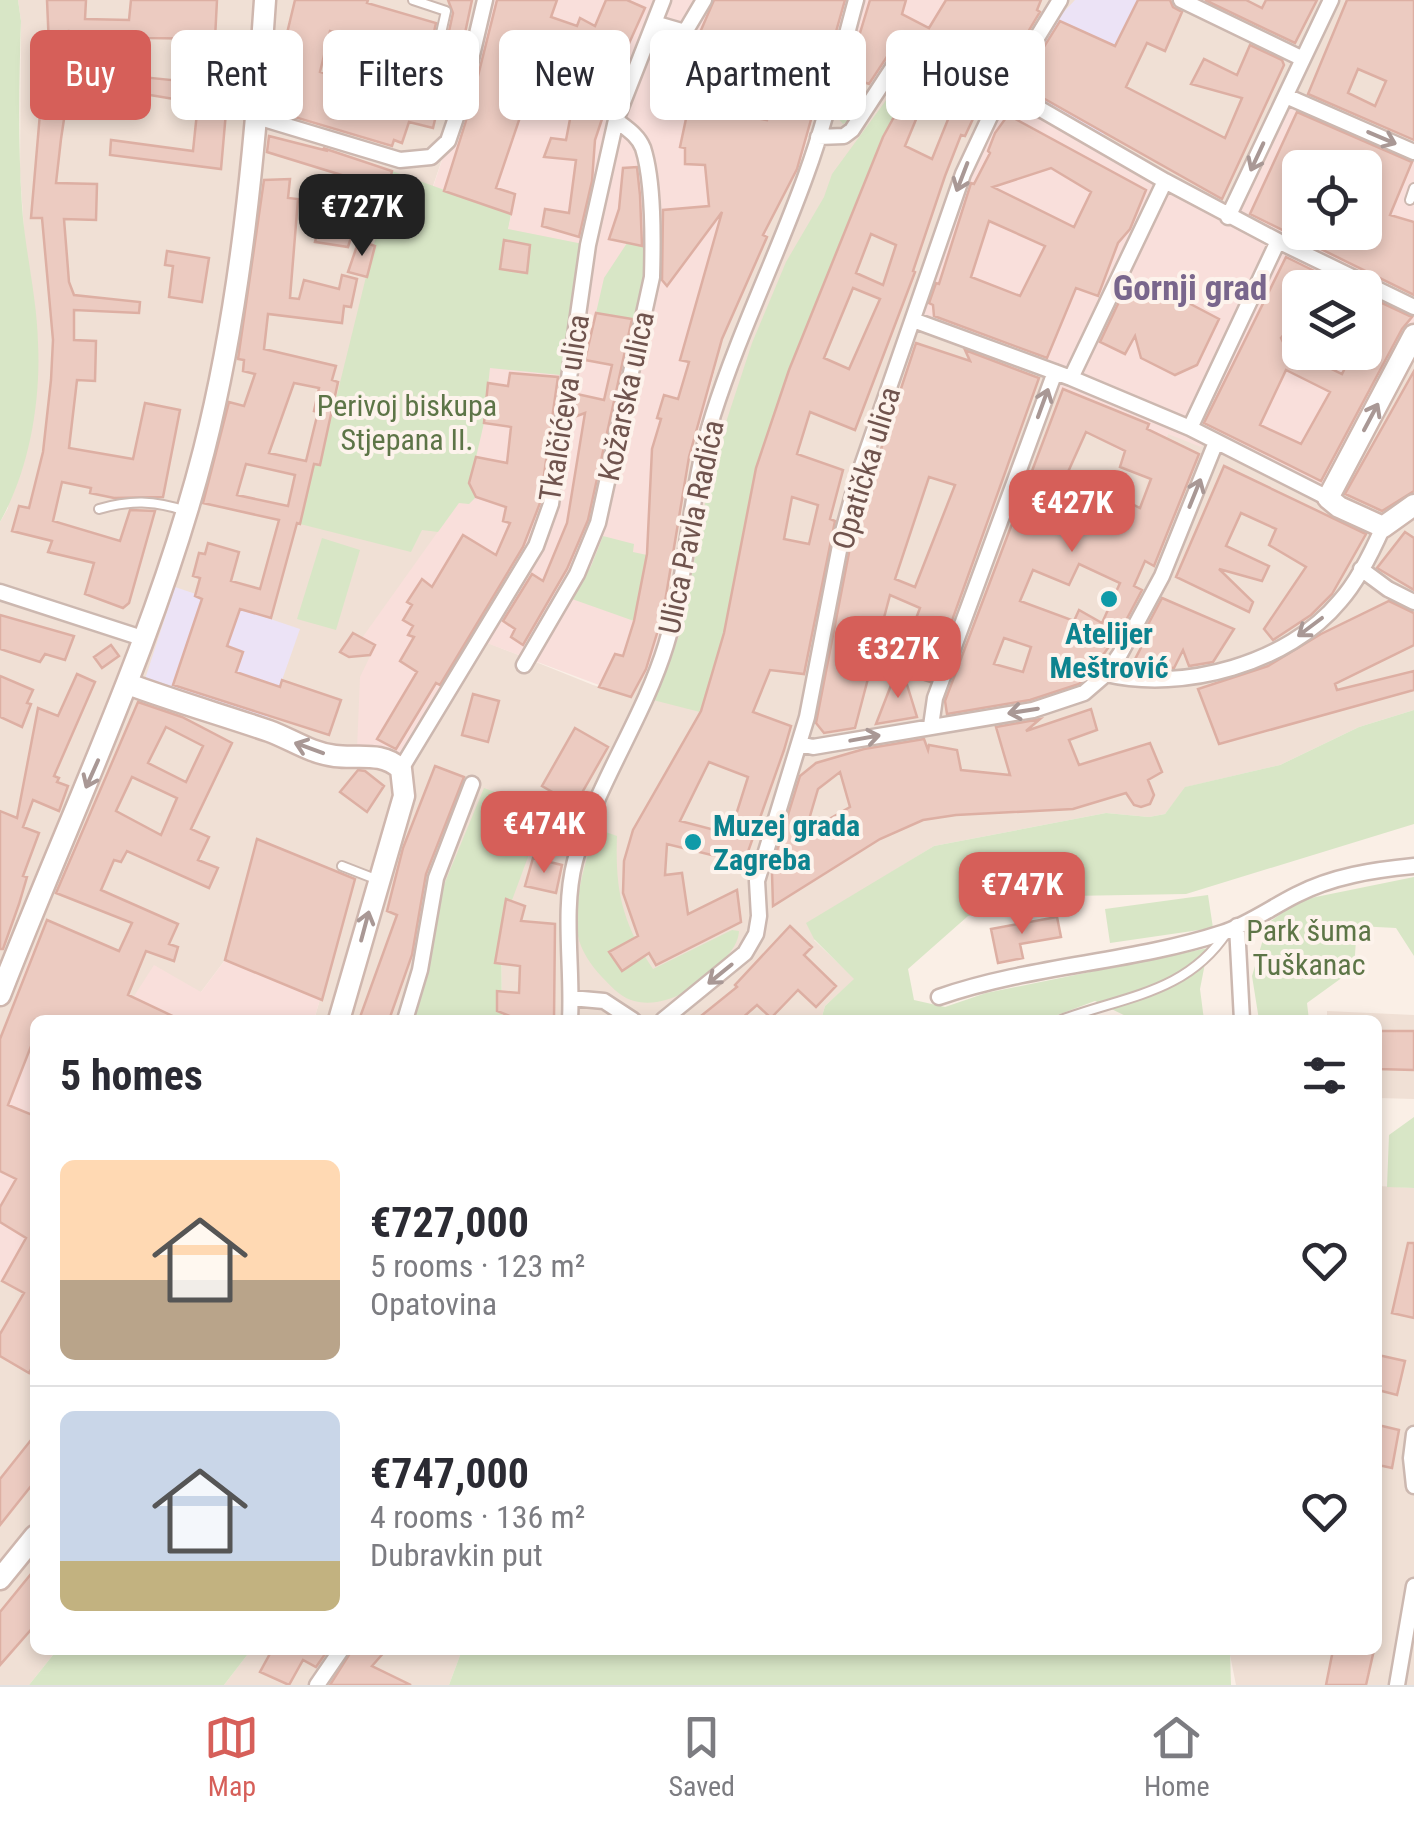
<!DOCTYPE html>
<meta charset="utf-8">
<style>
body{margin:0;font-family:"Roboto Condensed",sans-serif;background:#f7f7f7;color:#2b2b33;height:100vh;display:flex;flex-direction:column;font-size:38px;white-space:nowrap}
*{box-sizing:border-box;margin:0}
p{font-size:32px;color:#7c7c81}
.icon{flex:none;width:55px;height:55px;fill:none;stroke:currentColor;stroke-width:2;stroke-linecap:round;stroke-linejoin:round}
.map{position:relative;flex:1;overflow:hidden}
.details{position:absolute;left:30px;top:1015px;width:1352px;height:640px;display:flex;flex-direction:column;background:#fff;border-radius:15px;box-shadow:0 5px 15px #0003}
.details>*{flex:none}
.banner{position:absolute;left:30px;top:30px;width:1355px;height:90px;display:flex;gap:20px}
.buttons{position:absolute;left:1282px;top:150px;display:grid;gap:20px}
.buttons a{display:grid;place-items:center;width:100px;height:100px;border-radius:15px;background:#fff;box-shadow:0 5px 15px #0003;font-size:50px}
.price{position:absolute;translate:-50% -85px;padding:0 22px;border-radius:20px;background:#d65f59;color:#fff;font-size:32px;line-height:65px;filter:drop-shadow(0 2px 5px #0008)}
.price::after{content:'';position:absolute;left:50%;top:60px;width:30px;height:22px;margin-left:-15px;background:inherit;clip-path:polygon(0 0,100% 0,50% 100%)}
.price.active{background:#222;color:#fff}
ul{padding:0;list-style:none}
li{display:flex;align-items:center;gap:30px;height:250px;padding:0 30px}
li+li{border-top:2px solid #e1e1e2}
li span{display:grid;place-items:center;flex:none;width:280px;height:200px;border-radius:15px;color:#555}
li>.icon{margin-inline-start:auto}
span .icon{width:120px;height:120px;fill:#fffc;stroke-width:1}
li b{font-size:42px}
h2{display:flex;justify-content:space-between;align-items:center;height:120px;padding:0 30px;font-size:42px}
.pill{padding:0 35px;border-radius:15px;background:#fff;box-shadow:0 5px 15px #0003;font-size:35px;line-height:90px}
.pill.active{background:#d65f59;color:#fff}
.dock{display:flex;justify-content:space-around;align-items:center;height:140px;border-top:2px solid #e1e1e2;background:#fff;font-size:28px;color:#7c7c81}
.dock a{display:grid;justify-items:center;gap:5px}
.dock .active{color:#d65f59}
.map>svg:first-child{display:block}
.residential{fill:#f0e0d5}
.commercial{fill:#f9dfdb;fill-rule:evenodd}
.education{fill:#ece3f6}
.green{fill:#d8e6c6;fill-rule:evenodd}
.building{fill:#eccbc1;stroke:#ddafa3;stroke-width:2.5;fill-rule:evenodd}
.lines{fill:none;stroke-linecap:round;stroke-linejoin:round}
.street-tunnel{stroke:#d8c8c0;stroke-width:14;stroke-dasharray:14 7;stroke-linecap:butt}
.lane-casing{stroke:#ccb8b0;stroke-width:12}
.street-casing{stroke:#ccb8b0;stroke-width:19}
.secondary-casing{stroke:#cfb7ae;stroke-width:25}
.lane{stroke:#fff;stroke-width:8}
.street{stroke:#fff;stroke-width:14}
.secondary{stroke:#fff;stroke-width:20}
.oneway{stroke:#a99895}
.culture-dot{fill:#0f9aa8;stroke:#fdf3ec;stroke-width:4}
.labels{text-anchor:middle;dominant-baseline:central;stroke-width:8;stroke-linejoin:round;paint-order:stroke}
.street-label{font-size:30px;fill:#70544e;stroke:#fdf3ec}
.park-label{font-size:30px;fill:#5d7547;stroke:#fdf3ec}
.culture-label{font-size:30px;font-weight:bold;fill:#0d838f;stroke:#fdf3ec}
.quarter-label{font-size:35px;font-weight:bold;fill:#79668c;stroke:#fdf3ec}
</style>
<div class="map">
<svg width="1414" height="1685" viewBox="0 0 1414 1685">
<rect width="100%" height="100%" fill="#faefe6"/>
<path class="residential" d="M18 0H485L460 106 433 186 511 214 500 269 484 423 470 483 424 554 375 645 358 749 378 747 401 758 476 638 593 685 631 696 650 666 662 625 689 457 705 410 722 339 767 237V228L803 155 826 68 870 85 897 49 923 62 938 32 946 0H1414V152L1286 97 1232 210 1019 88 1044 368 1063 389 1116 409 1125 451 1155 473 1168 433 1208 438 1414 335V710L1359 727 1280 765 1186 787 1165 814 1149 817 1106 813 934 846 882 878 814 940 855 979 825 1006 821 1020H502L501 930 436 904 425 983 410 1020H314L354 879 257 839 225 960 201 992 129 1004 32 953 35 1037 8 1105 0 1102V522L8 508 25 246 20 172 21 21Z
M1327 1011 1414 1015V1099L1378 1098V1020H1327Z
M1378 1186 1414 1188V1685H1236L1229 1650H1378Z
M0 1280 28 1296 35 1305V1650H57L29 1685H0Z
M251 1650H462L449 1685H224Z"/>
<path class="commercial" d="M485 0H946L938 32 923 62 897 49 871 85 826 69 803 155 767 228V237L722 339 705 410 689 457 662 625 650 666 631 697 476 639 401 758 378 747 357 749 360 677 375 646 362 638 459 502 469 483 484 423 500 269 511 215 433 187 460 106Z
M1011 85 1231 210 1286 96 1414 152V224L1380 290 1414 307V335L1328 498 1208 438 1201 447 1168 434 1155 473 1104 441 1115 409 1049 386 1044 368 913 320 963 174ZM1300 168H1365V232H1300ZM1300 288H1365V352H1300Z
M257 839 355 879 314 1020H35V1305L28 1296 0 1280V1102L9 1104 35 1038 5 1025 32 952 129 1004 154 965 201 992 225 960Z"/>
<path class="education" d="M1075 0H1154L1139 45 1140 58 1103 136 1019 88 1057 19Z
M175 587 300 629 268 720 145 679Z"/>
<path class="green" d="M0 0H18L21 21C19 82 18 144 22 206 25 251 37 297 38 343 41 402 29 471 0 522Z
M845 85 868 92 849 121 843 124 836 116Z
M895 88 906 95 883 137 789 370 756 468 724 633 700 712 653 700 681 631 713 462 752 343 786 262 824 197 832 174Z
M392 171 511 214 508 229 588 245 570 376 490 368 484 423 470 483 476 497 469 504 459 503 438 532 422 530 411 552 300 524 314 464H320ZM504 241 530 245 527 273 500 269Z
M627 243 649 248 639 320 596 313 604 278Z
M603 536 634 544 633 552 647 555 634 621 572 599 591 566Z
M322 538 360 550 336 630 297 619Z
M1414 710V824L1186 894 1069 896 968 916 908 969 914 1000 945 1007 986 993 1208 948 1200 989 1204 1020H1134L1095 1001 1044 1020H821L825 1006 854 979 814 939 806 923 934 846 1106 813 1149 817 1165 814 1185 787 1280 765 1359 727Z
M484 788 545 811 501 930 502 1020H410L425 983 436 904Z
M597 829 617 836C615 891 622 922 653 969L732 930 739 931C738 947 725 958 715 969 696 990 660 1010 631 1000 619 996 610 985 601 976 591 965 581 951 578 936 573 901 585 860 597 829Z
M1414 877V956L1396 928 1357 926 1354 969 1307 1003 1309 1020H1259L1252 976 1268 923 1301 900Z
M1208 895 1213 928 1110 943 1105 909Z
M1414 1117V1188L1387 1187 1389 1135Z
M57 1650H251L224 1685H29Z
M462 1650H1230L1231 1685H449Z"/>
<path class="building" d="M47 0H86L85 19 129 20 131 0H217L215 39 147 38 69 31 67 47 49 46Z
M295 0H368L367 3 436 23 420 94 422 101 438 107 433 128 409 122 402 143 394 140 392 146 281 113 271 100ZM330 31 391 50 378 91 320 72Z
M448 0H472L456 76 446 74 443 92 436 90 453 13Z
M497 0H557L551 17 577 26 580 18 595 26 606 0H627L645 8 617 70 552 48 553 36 548 35 544 45 537 42 529 68 536 70 496 188 515 194 511 214 444 191 470 108Z
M714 0H845L797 169 763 235 767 237 722 339 689 457 663 614 646 669 631 697 599 687 615 654 623 656 634 621 647 554 652 449 661 419 657 418 664 395 678 399 689 362 680 360 722 212 667 286 662 280 663 210 709 206 705 165 685 164V148L680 147 687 114 659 105 673 60 686 65ZM748 86 775 95 767 120 739 115Z
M870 0H906L902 14 929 28 946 0H1041L1037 10 1040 12 1016 52 1008 49 997 70 935 36H927L921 42 922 52 948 68 945 73 984 95 965 136 961 135 945 176 913 271 915 272 855 430 810 412 797 454 843 470 830 519 835 521 804 674 770 670 753 712 791 726 784 750 744 863 667 844 665 875 682 873 688 914 737 890 741 922 656 965 649 953 622 971 609 952 638 936 623 893 624 861 633 830 701 711 724 633 756 468 789 370 883 137 906 95 893 87 913 54 912 46 905 42 894 46 869 84 847 76ZM922 105 949 117 932 159 905 146ZM871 234 896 245 883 285 856 273ZM853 288 880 299 849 369 824 358ZM792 497 818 505 809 544 784 539ZM709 762 748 777 730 834 680 821Z
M1138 0H1170L1173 7 1182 12 1165 51 1147 43 1126 87 1225 138 1242 98 1191 84 1204 59 1237 75 1250 45 1282 60 1284 65 1222 199 1020 85 1060 21 1115 46Z
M1205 0H1246L1262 8 1266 0H1317L1295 43Z
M1347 0H1414V140L1308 94ZM1358 69 1386 81 1375 106 1348 93Z
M192 61 230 66 221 169 110 155 111 140 193 151 198 103 120 90 118 111 66 106 61 139 56 183 97 184 96 220 64 219 69 282 74 295 140 302 139 313 74 310V340L96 341 95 381 77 380 69 448 133 459 145 403 180 410 163 497 114 498 90 493 91 488 62 482 53 521 120 541 130 510 155 511 129 603 123 608 85 594 94 563 48 552 52 541 12 531 19 506 29 508 43 452 51 380 53 340 42 218H31L44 67 190 82Z
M577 82 611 92 595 140 592 181 579 237 542 226 545 209 569 213 576 160 544 157 551 138 566 140 571 114 560 110 567 92 573 93Z
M1297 112 1412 162 1390 215 1414 222V295L1250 214ZM1300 168H1365V232H1300Z
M1008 115 1146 190 1130 229 1118 243 1098 296 1076 288 1047 358 934 316 933 305 929 303 936 283 939 284 971 183 974 184 990 153 988 151 995 133ZM1051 168 1091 192 1074 227 993 187ZM989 221 1045 246 1020 296 971 277Z
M269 136 328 151 323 148 392 171 385 201 365 193 348 247 315 242 332 178 348 177 267 152Z
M637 167 640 195 642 246 609 239 619 209 623 168Z
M290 179 288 198 298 199 290 298 299 299 304 280 339 289 342 275 357 279 351 307 344 306 342 323 268 314 264 349 336 366 332 380 338 382 320 465 314 464 300 524 297 523 271 618 240 609 227 646 243 652 236 672 280 687 282 680 341 700 329 735 173 685 202 599 195 596 200 578 193 576 199 553 205 554 208 543 239 552 231 581 260 589 279 520 203 503 229 402 244 406 255 374 243 371 244 360 238 359 264 180ZM294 383 319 388 314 411 318 412 306 461 269 453ZM246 464 295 475 288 506 237 495Z
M359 240 375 246 367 277 348 272Z
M504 240 530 245 527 273 500 269Z
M167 251 209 258 202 302 169 297 173 266 165 265Z
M1286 257 1349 288H1300V315L1292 332H1286L1281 338 1285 346 1342 374 1347 364 1353 367 1361 352H1365V345L1373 330 1365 326V295L1412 317 1402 329 1321 481 1204 423ZM1286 370 1330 392 1301 444 1260 425Z
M1126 287 1129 290 1158 287 1219 319 1197 365 1175 375 1141 358 1135 336 1125 354 1100 342Z
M596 313 632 319 588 520 567 569 523 645 511 637 515 629 503 621 532 574 543 581 567 523 585 413 574 417 577 394 604 400 612 365 585 360Z
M916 343 970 361 965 350 1039 378 930 682 924 680 904 650 920 608 890 595 855 728 824 733 816 723 852 537ZM929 477 955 485 915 587 895 579Z
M1414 371V491L1382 511 1345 494Z
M510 373 558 377 540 503 523 547 440 685 436 683 396 749 377 739 417 672 400 661 414 637 408 635 413 626 403 620 412 605 407 602 422 579 432 587 463 535 496 555 510 523 503 521 506 507 476 497 469 483 476 457 507 463 511 427 484 423 488 383 508 386Z
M1063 389 1149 424 1147 429 1199 454 1154 566 1145 561 1134 586 1142 590 1122 628 1089 675 1079 684 1030 700 947 714 945 701ZM1086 432 1125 451 1120 467 1151 479 1140 508 1068 472ZM1079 564 1120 583 1102 623 1079 610 1074 621 1020 601 1033 570 1069 585ZM1004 638 1031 647 1023 672 994 664Z
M1224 466 1366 534 1332 594 1311 615 1273 640 1264 629 1306 567 1269 545 1276 529 1241 513 1226 546 1269 566 1262 581 1219 569 1253 602 1249 612 1176 577Z
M1405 532 1414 538V590L1377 568Z
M1162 598 1234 629 1213 662 1189 666 1183 650 1174 668 1132 665 1146 638 1142 636Z
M1389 601 1414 613V645L1335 684 1337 690 1414 671V690L1219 744 1198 689 1268 666 1321 634Z
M0 615 74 636 65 660 45 654 40 662 0 649Z
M353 633 375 645 370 655 349 657 340 652Z
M111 645 119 656 102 668 94 657Z
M900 662 917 717 876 724Z
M77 674 95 682 54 776 59 778 57 782 68 786 59 811 33 800 23 827 39 833 23 876 27 877 19 904 3 949H0V811L17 818 38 708 58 716Z
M0 676 33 690 27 703 31 704 22 727 0 717Z
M473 694 499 701 488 742 462 735Z
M138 702 182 717 232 743 191 829 209 837 198 860 218 868 209 888 127 851 121 862 114 860 101 890 178 924 169 944 178 947 174 961 146 951 128 995 181 1020H35V1036L8 1105 35 1116V1362L29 1373 0 1356V1334L24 1293 2 1281 26 1238 0 1222V1207L16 1179 0 1171V1039L47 920 119 951 132 923 56 893ZM166 727 203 746 186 782 148 763ZM132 777 177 798 161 835 116 811Z
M1091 709 1097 730 1069 740 1079 765 1150 743 1162 772 1148 780 1154 795 1150 804 1141 807 1134 805 1126 793 1073 809 956 815 923 820 880 839 773 906 772 873 776 871 771 870 800 776 816 763 864 749 924 739 928 750 929 745 957 750 961 770 1010 775 996 727 1040 719 1026 731ZM840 772 850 807 805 833 818 789Z
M575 728 608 747 575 805 542 786Z
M435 766 464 777 426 874 412 955 389 1020H359L397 915 387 911 403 848Z
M358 770 365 771 384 786 367 812 340 792Z
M257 839 355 879 322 1000 225 960Z
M533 858 562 865 556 893 525 886Z
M506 899 525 906 521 921 555 924 554 1020H520L497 1011V991L519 993 520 966 495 963Z
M1057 917 1061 937 1020 944 1023 958 998 963 991 929Z
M790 926 812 947 804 955 836 986 816 1007 798 990 771 1018 757 1005 740 1020H696L737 987 735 985Z
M1378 1031H1414V1070L1378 1069Z
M1408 1243H1414V1318L1392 1313Z
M1378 1355 1405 1361 1397 1395 1378 1390Z
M1378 1425 1399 1430 1392 1468 1378 1465Z
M35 1435V1481L0 1525V1479Z
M35 1569V1625L0 1665V1612Z
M272 1650H328L316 1667 303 1660 289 1685 260 1672Z
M352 1650H386L372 1666 411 1685H330Z
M1333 1650H1374L1366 1685H1326Z"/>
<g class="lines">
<path class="street-tunnel" d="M903 52 919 42 931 46"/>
<g class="lane-casing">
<path id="lane" d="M413 0 446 11 427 95 460 106
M1410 200 1414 188
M1288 339 1300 343
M99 509C129 500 155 500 185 511
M342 866 378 880
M1061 1020C1125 996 1187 993 1227 932"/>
</g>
<g class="street-casing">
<path id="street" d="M1181 0 1303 59
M654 23 685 32 704 0
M931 46 1165 181 1278 241 1190 428
M1286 96 1414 152
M257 117 400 160 431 157 448 141 460 106 485 0
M818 137 844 136 852 130 903 52
M1228 217 1331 0
M1278 241 1414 307
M913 320 1071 378 1190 428 1328 498
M1071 378 1165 181
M1361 569 1388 589 1414 602
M0 592 142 638
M524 665 577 574 598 523 652 277C653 241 654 182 643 148 638 135 626 128 616 120
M1106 674C1183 692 1288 664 1340 601 1358 581 1372 552 1383 527
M931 726 935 698 1055 372
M799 744 813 747 1033 710 1084 693 1106 674 1120 654 1162 576 1216 442
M401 769 536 546 551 504 588 245 616 120 663 0
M1237 926 1242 1020
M939 997C1031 965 1130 963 1222 933 1247 925 1272 907 1296 895 1333 876 1373 870 1414 866
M571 998 604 1001 633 1020
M405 1020 420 970 436 878 472 784
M570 1020C573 969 562 910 575 861 595 786 643 720 666 645 689 570 689 491 713 415 739 333 777 256 806 175 827 118 840 58 856 0
M663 1020 745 953 756 934 759 916 757 881 807 717 842 535 857 480 963 174 994 108 1060 0
M1414 1434 1411 1458 1414 1486
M317 1685 341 1650
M1397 1685 1414 1586"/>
</g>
<g class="secondary-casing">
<path id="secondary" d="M1414 335 1328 498 1339 507 1383 527 1414 505
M128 684C174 701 222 715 269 731 291 739 310 753 335 756 359 759 381 751 401 769L404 796 339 1020
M0 995C70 814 156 638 204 450 241 304 255 150 265 0
M0 1579 35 1536"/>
</g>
<use href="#lane" class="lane"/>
<use href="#street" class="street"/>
<use href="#secondary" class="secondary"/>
</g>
<defs><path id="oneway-shaft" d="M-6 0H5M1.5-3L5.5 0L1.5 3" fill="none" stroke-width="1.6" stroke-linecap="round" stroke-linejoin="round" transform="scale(2.5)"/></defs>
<g class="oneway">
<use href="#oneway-shaft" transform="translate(1382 138) rotate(23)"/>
<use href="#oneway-shaft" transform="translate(1257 157) rotate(115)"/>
<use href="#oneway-shaft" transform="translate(962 177) rotate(111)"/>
<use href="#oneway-shaft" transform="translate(1043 403) rotate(-70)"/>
<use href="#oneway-shaft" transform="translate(1371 417) rotate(-62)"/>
<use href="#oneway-shaft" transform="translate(1195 493) rotate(-68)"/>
<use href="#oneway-shaft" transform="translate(1310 627) rotate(143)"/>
<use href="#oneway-shaft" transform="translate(1023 711) rotate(171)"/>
<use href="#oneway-shaft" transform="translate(865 738) rotate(-10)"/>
<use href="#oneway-shaft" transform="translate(309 748) rotate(-160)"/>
<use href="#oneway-shaft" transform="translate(92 774) rotate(114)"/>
<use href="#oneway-shaft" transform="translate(365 926) rotate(-75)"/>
<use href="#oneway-shaft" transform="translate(720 974) rotate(141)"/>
</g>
<g class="culture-dot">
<circle cx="1109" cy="599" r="10"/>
<circle cx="693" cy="842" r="10"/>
</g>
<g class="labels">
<g class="street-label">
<text transform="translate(626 396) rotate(-78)">Kožarska ulica</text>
<text transform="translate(564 408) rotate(-81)">Tkalčićeva ulica</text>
<text transform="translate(866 468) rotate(-73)">Opatička ulica</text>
<text transform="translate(691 527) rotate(-78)">Ulica Pavla Radića</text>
</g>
<g class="park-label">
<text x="407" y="405">Perivoj biskupa<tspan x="407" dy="34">Stjepana II.</tspan></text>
<text x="1309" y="930">Park šuma<tspan x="1309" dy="34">Tuškanac</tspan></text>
</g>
<g class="culture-label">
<text x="1109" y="633">Atelijer<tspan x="1109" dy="34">Meštrović</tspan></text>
<text x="713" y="825" text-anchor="start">Muzej grada<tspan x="713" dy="34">Zagreba</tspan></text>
</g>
<g class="quarter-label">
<text x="1190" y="288">Gornji grad</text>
</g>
</g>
</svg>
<div class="buttons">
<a><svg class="icon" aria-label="locate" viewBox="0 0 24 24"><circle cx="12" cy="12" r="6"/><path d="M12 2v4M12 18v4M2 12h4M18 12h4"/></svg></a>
<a><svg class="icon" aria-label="layers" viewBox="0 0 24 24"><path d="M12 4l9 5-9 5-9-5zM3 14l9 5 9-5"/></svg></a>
</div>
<b class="price active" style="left:362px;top:259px">€727K</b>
<b class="price" style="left:1072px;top:555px">€427K</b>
<b class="price" style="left:898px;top:701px">€327K</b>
<b class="price" style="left:544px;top:876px">€474K</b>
<b class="price" style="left:1022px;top:937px">€747K</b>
<div class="banner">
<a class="pill active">Buy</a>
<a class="pill">Rent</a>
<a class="pill">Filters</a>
<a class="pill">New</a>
<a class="pill">Apartment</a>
<a class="pill">House</a>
</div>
<section class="details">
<h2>5 homes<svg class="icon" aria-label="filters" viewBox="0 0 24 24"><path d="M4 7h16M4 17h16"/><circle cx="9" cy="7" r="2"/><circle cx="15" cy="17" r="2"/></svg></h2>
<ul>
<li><span style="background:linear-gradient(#ffd9b3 60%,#b9a48a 0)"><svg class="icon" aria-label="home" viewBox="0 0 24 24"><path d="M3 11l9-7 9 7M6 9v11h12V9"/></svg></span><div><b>€727,000</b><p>5 rooms · 123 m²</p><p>Opatovina</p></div><svg class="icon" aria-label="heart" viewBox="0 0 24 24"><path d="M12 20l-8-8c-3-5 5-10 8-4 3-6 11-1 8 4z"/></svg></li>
<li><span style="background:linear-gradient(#c9d6e8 75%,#c2b280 0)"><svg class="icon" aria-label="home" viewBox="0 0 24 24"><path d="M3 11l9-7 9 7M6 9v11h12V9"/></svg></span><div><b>€747,000</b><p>4 rooms · 136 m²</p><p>Dubravkin put</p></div><svg class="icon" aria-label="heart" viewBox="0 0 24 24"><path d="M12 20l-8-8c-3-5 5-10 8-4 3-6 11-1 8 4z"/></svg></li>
</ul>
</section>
</div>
<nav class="dock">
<a class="active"><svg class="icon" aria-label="map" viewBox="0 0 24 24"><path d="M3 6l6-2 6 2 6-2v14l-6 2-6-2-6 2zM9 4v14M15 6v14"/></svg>Map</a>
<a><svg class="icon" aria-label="saved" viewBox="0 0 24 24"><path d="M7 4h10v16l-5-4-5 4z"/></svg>Saved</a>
<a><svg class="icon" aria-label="home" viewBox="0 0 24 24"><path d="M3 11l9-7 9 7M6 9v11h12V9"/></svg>Home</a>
</nav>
